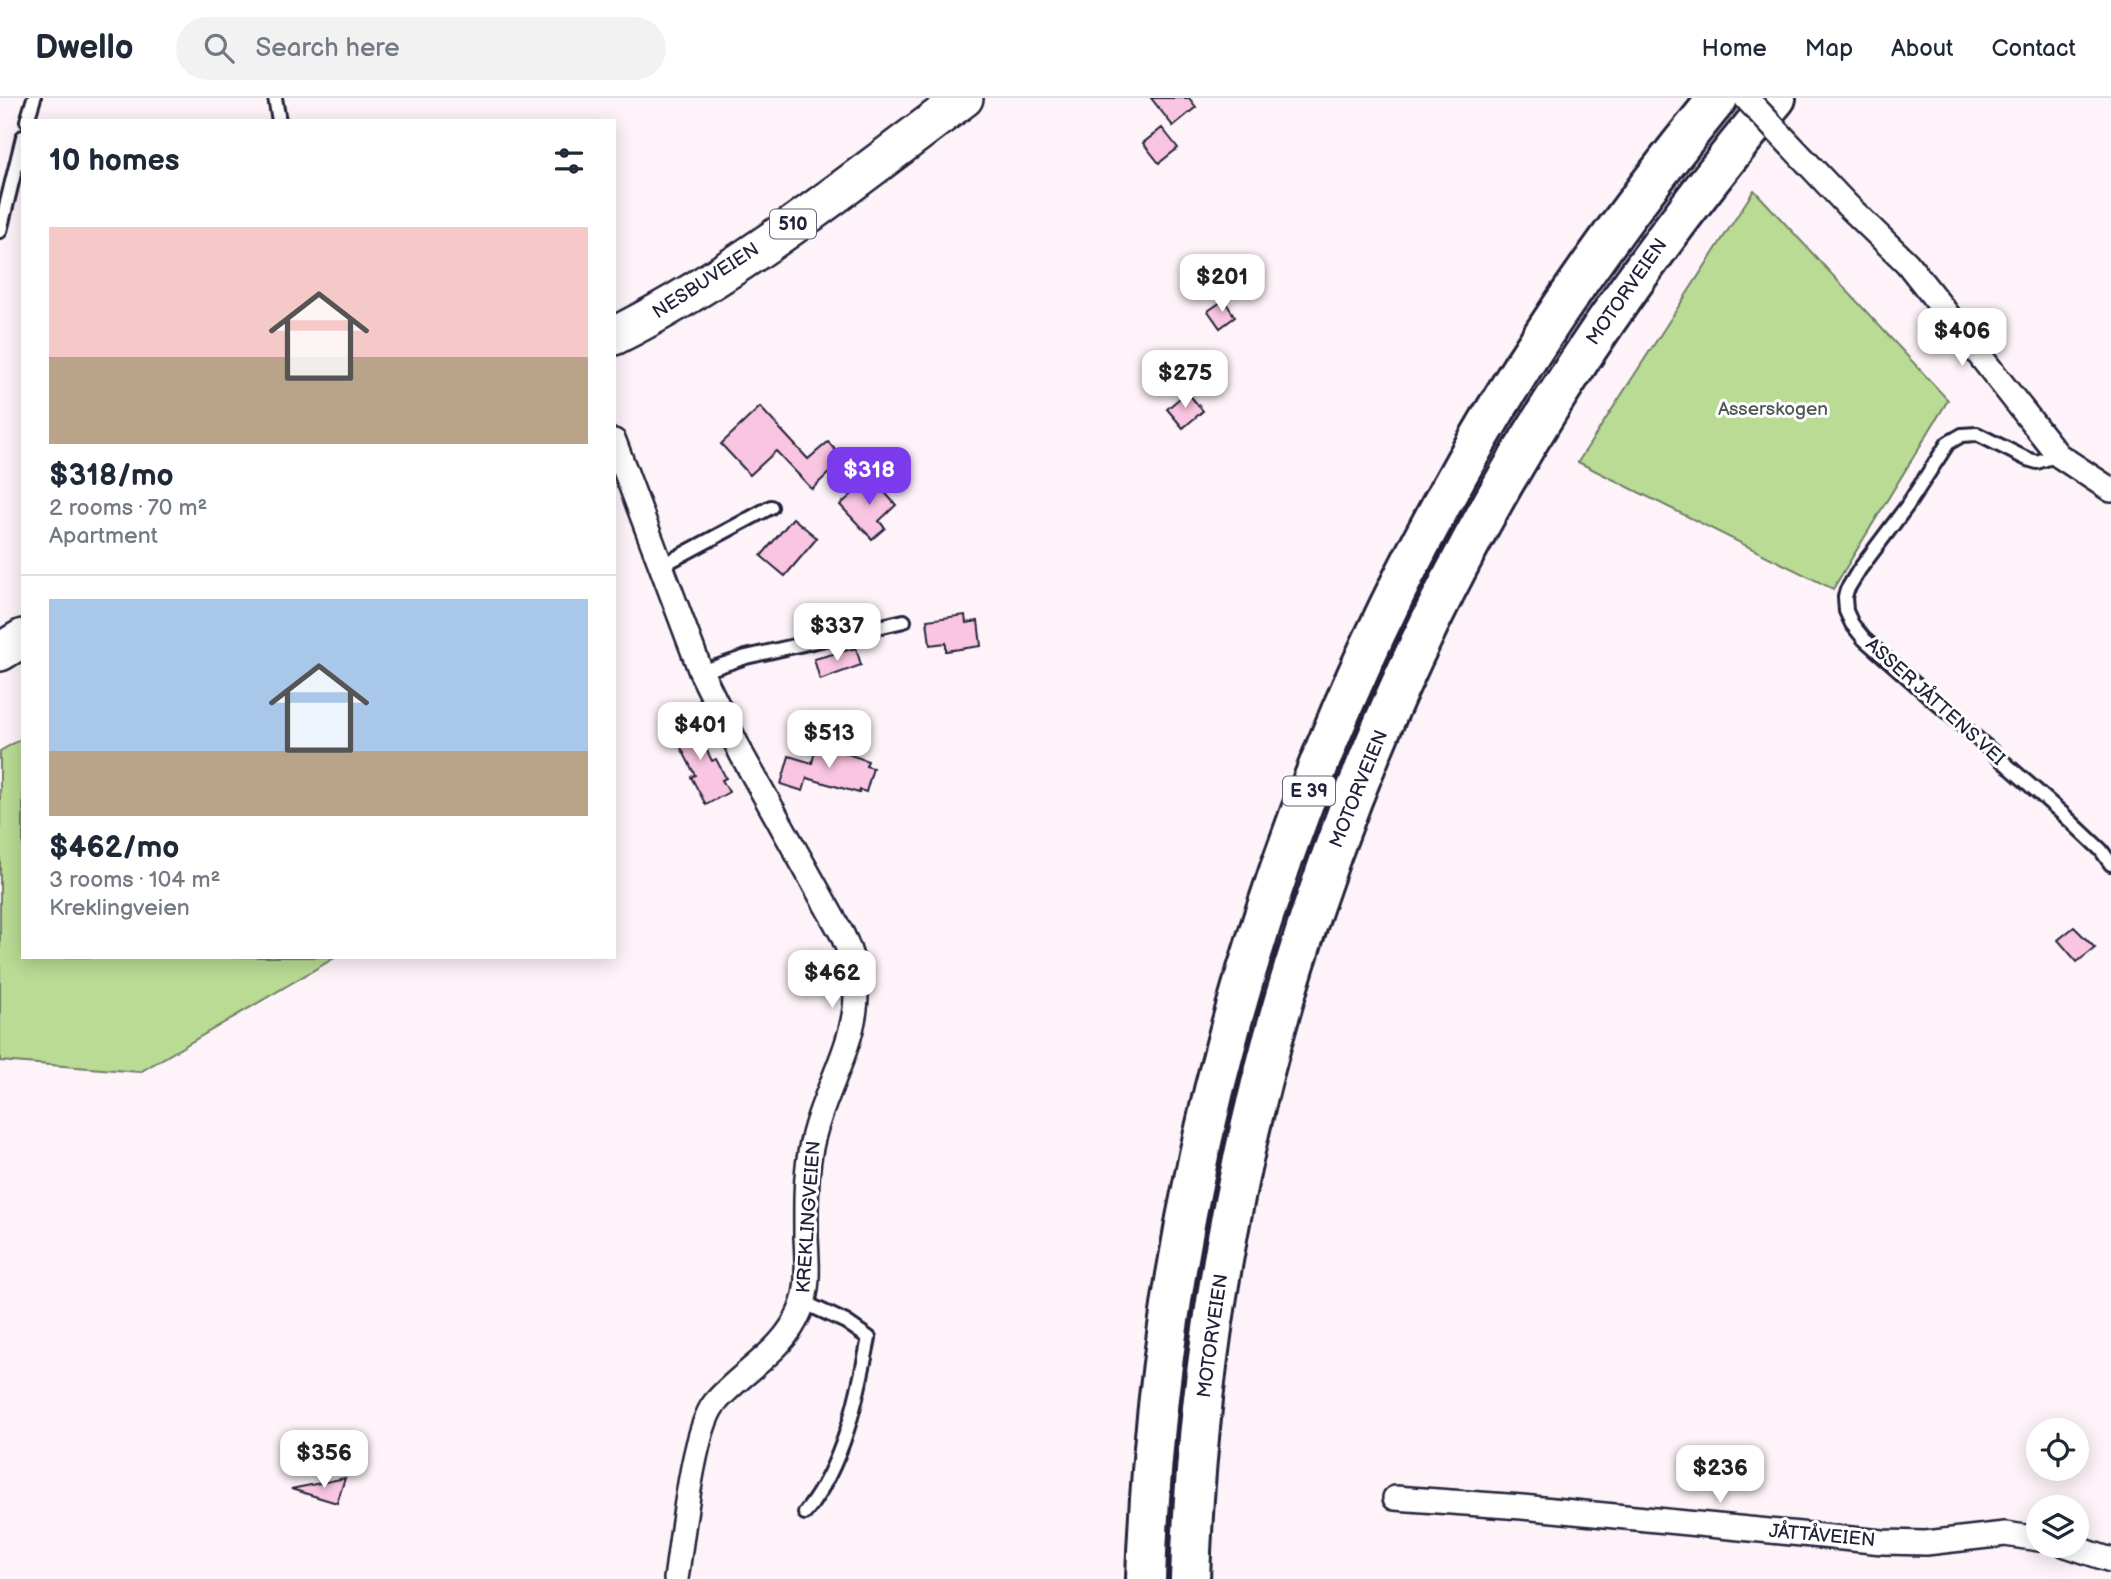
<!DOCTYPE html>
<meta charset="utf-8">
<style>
body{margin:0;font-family:"Balsamiq Sans",sans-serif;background:#f2f2f3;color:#1f2937;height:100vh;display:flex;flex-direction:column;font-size:26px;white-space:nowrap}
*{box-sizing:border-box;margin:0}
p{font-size:23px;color:#747a83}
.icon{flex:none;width:38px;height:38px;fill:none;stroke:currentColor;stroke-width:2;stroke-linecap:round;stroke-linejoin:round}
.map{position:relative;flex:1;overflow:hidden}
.side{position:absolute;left:21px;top:21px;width:595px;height:840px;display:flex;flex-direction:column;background:#fff;border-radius:0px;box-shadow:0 4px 18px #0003}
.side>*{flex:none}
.fabs{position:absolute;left:2026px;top:1320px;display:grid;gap:14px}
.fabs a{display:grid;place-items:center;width:63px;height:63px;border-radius:50%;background:#fff;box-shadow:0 4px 18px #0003;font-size:35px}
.price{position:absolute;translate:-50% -60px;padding:0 16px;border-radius:14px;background:#fff;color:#222;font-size:23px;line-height:46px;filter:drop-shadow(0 2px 4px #0008)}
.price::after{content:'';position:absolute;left:50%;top:42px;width:21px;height:16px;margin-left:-10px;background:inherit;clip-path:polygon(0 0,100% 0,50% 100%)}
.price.active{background:#7c3aed;color:#fff}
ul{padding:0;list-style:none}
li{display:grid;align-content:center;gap:14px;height:371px;padding:0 28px}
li+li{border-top:2px solid #e0e1e3}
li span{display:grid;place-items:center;height:217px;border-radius:0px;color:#555}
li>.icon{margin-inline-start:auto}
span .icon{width:126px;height:126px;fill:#fffc;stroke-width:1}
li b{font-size:30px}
h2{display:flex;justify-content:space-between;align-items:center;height:84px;padding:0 28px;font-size:30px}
header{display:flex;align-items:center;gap:42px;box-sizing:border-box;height:98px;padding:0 35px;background:#fff;border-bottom:2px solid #e0e1e3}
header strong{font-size:33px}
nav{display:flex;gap:38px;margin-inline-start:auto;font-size:24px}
.search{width:490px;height:63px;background:#f2f2f3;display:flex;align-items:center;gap:18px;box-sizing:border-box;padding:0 24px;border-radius:38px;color:#747a83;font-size:26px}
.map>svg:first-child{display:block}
.green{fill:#b9db94;stroke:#6e7e68;stroke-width:2}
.building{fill:#fac5e1;stroke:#22223b;stroke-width:2}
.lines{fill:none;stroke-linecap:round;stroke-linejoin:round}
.lane-casing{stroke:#22223b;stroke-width:18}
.street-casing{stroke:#22223b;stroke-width:28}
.primary-casing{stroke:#22223b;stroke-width:42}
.highway-casing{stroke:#22223b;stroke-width:44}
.lane{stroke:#fff;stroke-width:12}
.street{stroke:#fff;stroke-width:23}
.primary{stroke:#fff;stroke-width:37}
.highway{stroke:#fff;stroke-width:38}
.street-bridge-casing{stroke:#22223b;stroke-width:28;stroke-linecap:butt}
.street-bridge{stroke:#fff;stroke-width:23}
.labels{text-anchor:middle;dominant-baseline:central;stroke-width:6;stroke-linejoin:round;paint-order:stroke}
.shield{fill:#fff;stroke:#646476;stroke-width:2}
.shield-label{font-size:18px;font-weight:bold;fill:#22223b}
.street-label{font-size:19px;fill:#22223b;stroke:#fff}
.park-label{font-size:19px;fill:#4f5a56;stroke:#fff}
</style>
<header>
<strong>Dwello</strong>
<div class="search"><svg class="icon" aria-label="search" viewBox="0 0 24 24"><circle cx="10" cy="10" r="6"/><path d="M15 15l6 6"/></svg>Search here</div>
<nav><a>Home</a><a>Map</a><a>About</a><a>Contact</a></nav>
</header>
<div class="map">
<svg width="2111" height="1481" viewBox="0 0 2111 1481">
<rect width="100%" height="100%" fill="#fef3f9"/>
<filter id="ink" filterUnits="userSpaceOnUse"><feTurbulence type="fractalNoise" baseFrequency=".0143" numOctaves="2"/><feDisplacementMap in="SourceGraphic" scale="14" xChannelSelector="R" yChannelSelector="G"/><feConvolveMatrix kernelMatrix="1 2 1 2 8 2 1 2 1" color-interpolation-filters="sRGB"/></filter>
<g filter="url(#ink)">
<path class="green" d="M1754 92 1948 302 1833 491 1578 364Z
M23 640V859H336L140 974 0 963V653Z"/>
<path class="building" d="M1151 0H1189L1196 9 1173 28Z
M1162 30 1178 50 1159 65 1143 45Z
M1224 202 1235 219 1220 230 1208 213Z
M1187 294 1203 313 1183 330 1167 311Z
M760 309 808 361 828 344 842 359 833 367 835 369 812 391 776 353 750 377 721 346Z
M871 379 896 407 879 423 885 430 872 441 840 407Z
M793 420 817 440 785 478 761 458Z
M965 517 966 525 978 523 981 548 946 553V545L930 547 927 522Z
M856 550 861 567 820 582 814 561Z
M690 618 712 663 716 661 726 680 722 682 729 694 706 707 691 679 695 677 670 628Z
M817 645 868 663 866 668 873 670 866 694 860 692 859 695 807 680 803 693 781 686 789 658 812 665Z
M2074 829 2095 850 2077 864 2058 842Z
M345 1380 337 1405 291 1391Z"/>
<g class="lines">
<g class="lane-casing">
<path id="lane" d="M275 0 279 23
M27 23 34 0
M0 133 23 39
M2058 357 2037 364 2027 361 1977 336 1962 337 1948 345 1907 408 1859 472 1847 492 1845 499 1846 513 1852 526 1864 541 2064 717 2101 752 2111 766
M661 468 771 409
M701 574 746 559 904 523
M803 1204 846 1224 869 1240C857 1301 844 1366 805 1415"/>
</g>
<g class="street-casing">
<path id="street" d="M1847 107 1907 165 2058 357 2111 392
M614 343 701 574 742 657 842 836C883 919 823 978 810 1055 805 1082 806 1112 806 1139 807 1163 810 1191 800 1213 783 1255 741 1273 714 1306 693 1333 682 1442 676 1481
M1395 1400 1522 1409 1883 1444 1926 1445 2005 1436 2039 1441
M2066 1447 2111 1462"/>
</g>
<g class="primary-casing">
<path id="primary" d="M614 238C738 176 853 83 964 0
M0 554 23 540"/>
</g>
<g class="highway-casing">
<path id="highway" d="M1146 1481C1158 1109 1262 736 1440 409 1518 264 1613 128 1718 0
M1190 1481C1203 1070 1334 649 1554 302 1621 196 1696 96 1776 0"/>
</g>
<use href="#lane" class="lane"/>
<use href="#street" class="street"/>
<use href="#primary" class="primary"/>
<use href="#highway" class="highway"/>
<g class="street-bridge-casing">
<path id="street-bridge" d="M1746 0 1847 107"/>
</g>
<use href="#street-bridge" class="street-bridge"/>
</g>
</g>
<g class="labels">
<g class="shield">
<rect x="770" y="111.5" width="46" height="29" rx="5"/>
<rect x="1283" y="678.5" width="52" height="29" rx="5"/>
</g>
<g class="shield-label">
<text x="793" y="126">510</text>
<text x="1309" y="693">E 39</text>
</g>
<g class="street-label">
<text transform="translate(706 183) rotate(-33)">NESBUVEIEN</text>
<text transform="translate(1627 194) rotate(-55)">MOTORVEIEN</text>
<text transform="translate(1935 604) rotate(42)">ASSER JÅTTENS VEI</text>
<text transform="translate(1359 691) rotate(-68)">MOTORVEIEN</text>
<text transform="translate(809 1119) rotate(-86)">KREKLINGVEIEN</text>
<text transform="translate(1213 1238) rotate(-82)">MOTORVEIEN</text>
<text transform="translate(1822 1438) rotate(5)">JÅTTÅVEIEN</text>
</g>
<g class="park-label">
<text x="1773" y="311">Asserskogen</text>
</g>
</g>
</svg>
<div class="fabs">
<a><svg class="icon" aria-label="locate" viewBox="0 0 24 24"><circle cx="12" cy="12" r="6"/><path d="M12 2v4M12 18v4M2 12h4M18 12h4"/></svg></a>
<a><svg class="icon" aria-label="layers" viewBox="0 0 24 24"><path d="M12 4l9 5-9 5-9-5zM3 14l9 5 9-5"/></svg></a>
</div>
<b class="price" style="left:1222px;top:216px">$201</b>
<b class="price" style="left:1962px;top:270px">$406</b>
<b class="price" style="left:1185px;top:312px">$275</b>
<b class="price active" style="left:869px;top:409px">$318</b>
<b class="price" style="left:837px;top:565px">$337</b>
<b class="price" style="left:700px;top:664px">$401</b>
<b class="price" style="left:829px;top:672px">$513</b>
<b class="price" style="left:832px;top:912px">$462</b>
<b class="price" style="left:324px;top:1392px">$356</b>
<b class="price" style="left:1720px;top:1407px">$236</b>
<section class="side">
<h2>10 homes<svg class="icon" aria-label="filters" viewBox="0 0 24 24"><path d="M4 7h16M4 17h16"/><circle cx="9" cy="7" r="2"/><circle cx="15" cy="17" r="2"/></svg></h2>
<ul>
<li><span style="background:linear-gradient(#f6c9c9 60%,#b9a48a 0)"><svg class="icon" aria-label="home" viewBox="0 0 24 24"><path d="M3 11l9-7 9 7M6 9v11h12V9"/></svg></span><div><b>$318/mo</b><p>2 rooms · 70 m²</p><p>Apartment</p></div></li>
<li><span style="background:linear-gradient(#a9c7e8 70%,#b9a48a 0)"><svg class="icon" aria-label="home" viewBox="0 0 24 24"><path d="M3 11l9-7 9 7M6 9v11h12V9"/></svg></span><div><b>$462/mo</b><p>3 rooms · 104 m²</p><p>Kreklingveien</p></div></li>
</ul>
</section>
</div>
